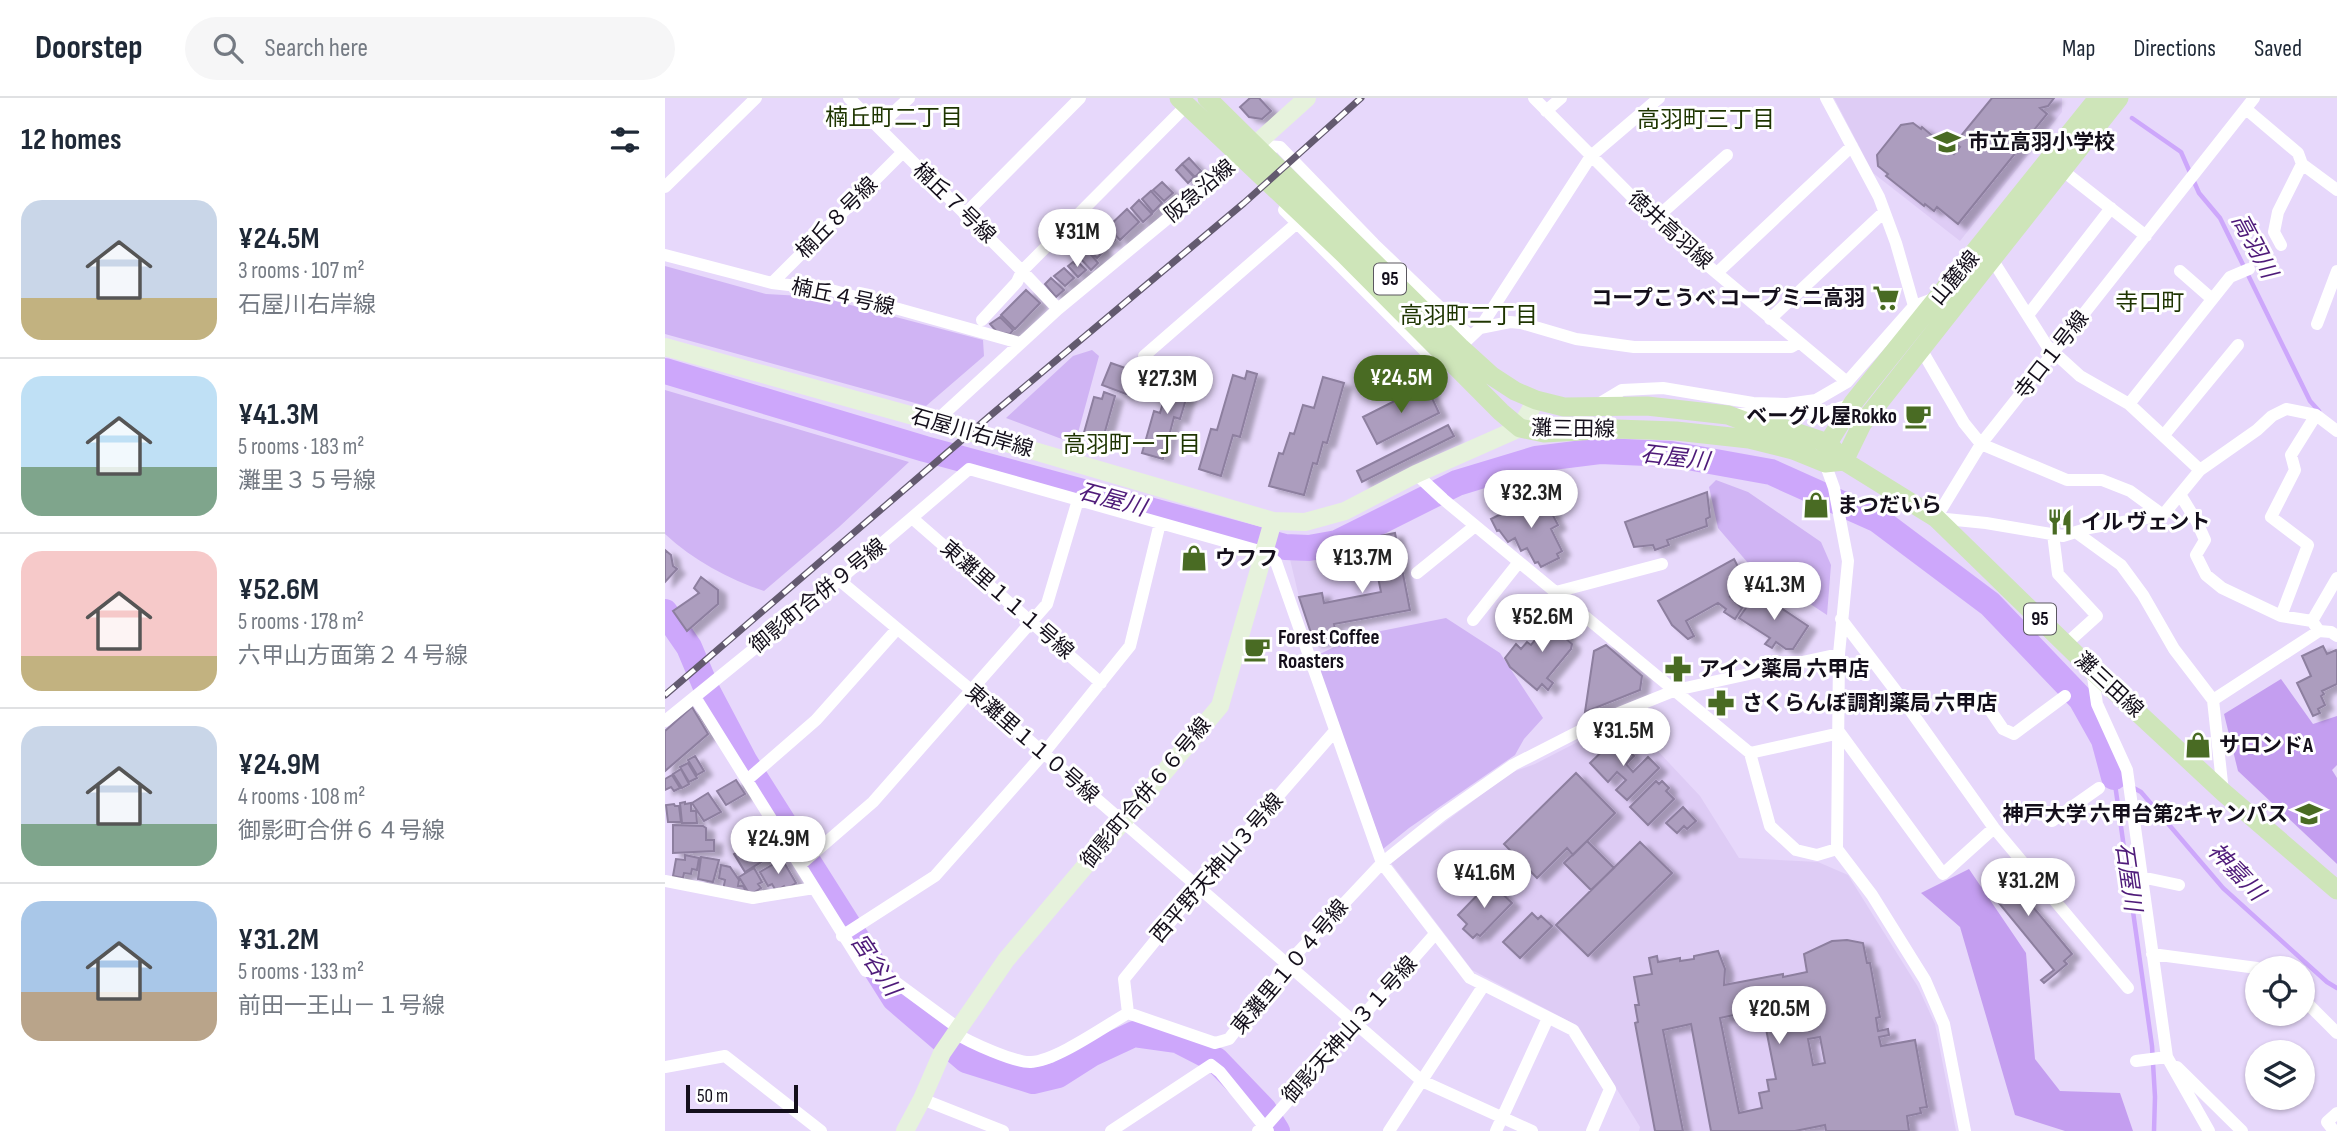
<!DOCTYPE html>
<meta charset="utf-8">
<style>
body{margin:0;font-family:"Sofia Sans Condensed","Noto Sans JP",sans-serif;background:#f6f6f7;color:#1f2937;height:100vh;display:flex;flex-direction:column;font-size:26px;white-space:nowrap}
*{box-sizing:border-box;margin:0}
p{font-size:23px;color:#747a83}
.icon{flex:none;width:38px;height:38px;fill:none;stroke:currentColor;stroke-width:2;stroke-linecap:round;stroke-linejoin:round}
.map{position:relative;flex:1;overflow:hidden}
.side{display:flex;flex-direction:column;background:#fff;width:665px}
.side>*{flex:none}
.buttons{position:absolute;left:1580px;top:858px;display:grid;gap:14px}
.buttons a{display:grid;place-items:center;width:70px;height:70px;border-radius:50%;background:#fff;box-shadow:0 2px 5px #0004;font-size:35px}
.scale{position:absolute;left:21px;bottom:18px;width:112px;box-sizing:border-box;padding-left:7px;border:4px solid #140f1b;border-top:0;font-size:19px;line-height:24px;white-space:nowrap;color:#140f1b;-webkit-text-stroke:5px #fff;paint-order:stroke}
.price{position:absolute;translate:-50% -60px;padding:0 16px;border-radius:24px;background:#fff;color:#222;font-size:23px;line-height:46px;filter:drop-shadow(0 2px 4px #0008)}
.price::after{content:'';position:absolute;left:50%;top:42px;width:21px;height:16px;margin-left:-10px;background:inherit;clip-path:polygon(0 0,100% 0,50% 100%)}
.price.selected{background:#496b23;color:#fff}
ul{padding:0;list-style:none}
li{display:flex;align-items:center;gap:21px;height:175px;padding:0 21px}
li+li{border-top:2px solid #e0e1e3}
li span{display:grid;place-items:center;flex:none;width:196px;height:140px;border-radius:21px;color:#555}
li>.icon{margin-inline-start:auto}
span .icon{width:84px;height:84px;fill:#fffc;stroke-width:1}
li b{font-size:30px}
h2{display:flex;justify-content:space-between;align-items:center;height:84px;padding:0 21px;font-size:30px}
header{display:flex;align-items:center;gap:42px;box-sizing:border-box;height:98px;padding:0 35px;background:#fff;border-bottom:2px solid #e0e1e3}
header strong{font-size:33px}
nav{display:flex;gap:38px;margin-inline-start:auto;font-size:24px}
.search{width:490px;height:63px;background:#f6f6f7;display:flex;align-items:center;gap:18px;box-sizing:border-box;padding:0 24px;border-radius:38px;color:#747a83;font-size:26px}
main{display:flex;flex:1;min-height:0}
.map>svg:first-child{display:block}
.built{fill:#deccf5}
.green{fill:#d0b4f4}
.forest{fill:#c49ef0}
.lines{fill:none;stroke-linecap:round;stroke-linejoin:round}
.stream{stroke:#cda7fb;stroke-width:4.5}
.river{stroke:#cda7fb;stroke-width:26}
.building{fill:#ac9dbe;stroke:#8d7f9f;stroke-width:2;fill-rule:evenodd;filter:url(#shadow)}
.street{stroke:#fff;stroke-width:12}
.secondary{stroke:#e6f2dc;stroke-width:18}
.primary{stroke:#cee5b9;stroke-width:19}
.rail-casing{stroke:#635a6f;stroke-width:7}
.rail{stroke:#fff;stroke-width:4.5;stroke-dasharray:13;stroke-linecap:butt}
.labels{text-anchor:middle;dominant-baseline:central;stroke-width:6;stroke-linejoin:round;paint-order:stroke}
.shield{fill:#fff;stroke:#5a575f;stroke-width:2}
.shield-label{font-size:19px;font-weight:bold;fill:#140f1b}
.poi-label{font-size:21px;font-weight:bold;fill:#140f1b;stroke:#fff;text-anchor:start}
.street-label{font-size:21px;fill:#140f1b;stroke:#fff}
.neighbourhood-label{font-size:23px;fill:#1e3501;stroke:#fff}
.water-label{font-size:23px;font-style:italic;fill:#4e1a79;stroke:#fff}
</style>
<header>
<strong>Doorstep</strong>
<div class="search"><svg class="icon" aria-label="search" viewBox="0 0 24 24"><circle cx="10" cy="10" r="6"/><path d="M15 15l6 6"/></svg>Search here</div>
<nav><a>Map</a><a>Directions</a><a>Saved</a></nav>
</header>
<main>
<section class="side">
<h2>12 homes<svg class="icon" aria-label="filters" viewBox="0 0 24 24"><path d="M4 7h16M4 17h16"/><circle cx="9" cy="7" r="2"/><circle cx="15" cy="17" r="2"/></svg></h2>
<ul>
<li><span style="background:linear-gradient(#c9d6e8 70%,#c2b280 0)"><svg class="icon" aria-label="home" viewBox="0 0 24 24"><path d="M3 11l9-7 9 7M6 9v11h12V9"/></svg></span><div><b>¥24.5M</b><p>3 rooms · 107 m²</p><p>石屋川右岸線</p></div></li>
<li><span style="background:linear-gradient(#bfe0f5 65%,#7fa58c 0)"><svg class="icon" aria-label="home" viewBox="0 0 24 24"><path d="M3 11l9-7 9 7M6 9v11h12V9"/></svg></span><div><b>¥41.3M</b><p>5 rooms · 183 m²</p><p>灘里３５号線</p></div></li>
<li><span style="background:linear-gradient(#f6c9c9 75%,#c2b280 0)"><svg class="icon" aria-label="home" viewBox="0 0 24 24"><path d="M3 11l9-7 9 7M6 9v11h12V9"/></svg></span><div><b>¥52.6M</b><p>5 rooms · 178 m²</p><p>六甲山方面第２４号線</p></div></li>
<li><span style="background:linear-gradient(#c9d6e8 70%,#7fa58c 0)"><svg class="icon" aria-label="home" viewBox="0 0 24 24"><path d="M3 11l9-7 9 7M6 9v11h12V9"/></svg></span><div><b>¥24.9M</b><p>4 rooms · 108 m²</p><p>御影町合併６４号線</p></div></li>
<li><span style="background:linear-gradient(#a9c7e8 65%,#b9a48a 0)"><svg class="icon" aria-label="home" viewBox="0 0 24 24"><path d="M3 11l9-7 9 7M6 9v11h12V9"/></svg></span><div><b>¥31.2M</b><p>5 rooms · 133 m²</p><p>前田一王山－１号線</p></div></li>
</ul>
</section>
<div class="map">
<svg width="1672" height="1033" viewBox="0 0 1672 1033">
<defs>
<filter id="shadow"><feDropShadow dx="8" dy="4.5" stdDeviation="2" flood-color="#0004"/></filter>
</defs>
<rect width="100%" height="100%" fill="#e7d8fb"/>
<path class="built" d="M1169 0H1397V14L1295 143 1208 75Z
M730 435 745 512 670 526 672 540 649 544 634 499 624 457 653 458 671 454 704 438 706 440Z
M961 619 1035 698 1074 760 1153 764 1183 777 1253 889 1270 926 1291 1033H974L975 1029 913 928 807 872 726 765 845 675 870 666Z"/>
<path class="green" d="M0 168 101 196 155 199 318 242 319 258 261 308 0 236Z
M427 252 434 258 410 346 341 320 408 258Z
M0 292 244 364 174 429 99 493C63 481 28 462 0 436Z
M1051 382 1083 394 1156 444 1166 467 1162 517 1083 465 1053 430 1044 389Z
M781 520 835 555 878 620 859 641 850 657 744 730 718 751 649 559 691 538Z"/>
<path class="forest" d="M1616 581 1648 626 1672 618V667L1667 672 1672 680V766L1573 673 1559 616Z
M1304 771 1361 855 1370 961 1395 993 1455 995 1468 1033H1400L1350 1017 1295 829 1256 795Z"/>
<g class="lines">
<path class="stream" d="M1467 20 1516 54 1534 95 1555 120 1645 303 1654 313
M1449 679 1487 948 1490 999 1489 1033
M1449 679 1476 694 1558 790 1662 884 1672 890"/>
<path class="river" d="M0 273 260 351 620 449 644 450 672 445 792 385 871 361 935 353 1006 356 1106 374 1213 422 1325 506 1416 601 1439 642 1449 679
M0 514 24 549 43 594 80 664 230 901 301 962 368 983 393 977 426 956 469 936 512 942 551 962 599 1012 612 1033"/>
</g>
<path class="building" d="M585 0H594L606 13 597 21 584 19 575 9Z
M1327 0H1389L1383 8 1375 10 1382 16 1293 126 1272 109 1269 113 1260 106 1259 108 1221 78 1223 76 1213 68 1212 57 1236 27 1248 25 1256 31 1257 29 1289 56 1295 49 1290 45Z
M524 60 536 73 530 79 517 66Z
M517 66 529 79 523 85 511 72Z
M497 84 508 95 499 103 488 92Z
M486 93 497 105 488 114 477 101Z
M474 102 487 116 478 124 466 110Z
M462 111 474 124 455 142 443 129Z
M441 132 450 142 447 145 443 143 439 146 432 139Z
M430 141 439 153 432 160 421 149Z
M423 153 433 165 426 172 415 160Z
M408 164 410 166 413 164 421 172 413 179 403 168Z
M399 170 409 180 400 188 389 178Z
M386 180 399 192 391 199 380 186Z
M361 192 375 205 350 231 336 217Z
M335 219 348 232 345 236 332 234 325 226Z
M446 265 469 273 461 296 437 287Z
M582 273 592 276 575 339 568 337 556 378 534 371 546 331 552 332 568 277 580 281Z
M516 275 528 278 515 321 509 319 498 361 477 355 489 313 495 315 505 280 514 282Z
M658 279 679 285 662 345 658 344 652 366 648 365 639 397 604 388 614 355 618 356 625 335 629 336 638 307 649 310Z
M761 287 774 315 712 346 698 319Z
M439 294 450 298 437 344 418 338 429 299 437 301Z
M783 327 789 338 697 384 692 373Z
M1042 394 1045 419 1041 421 1042 428 1002 442 1004 447 990 452 988 447 969 449 960 424Z
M878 398 893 427 886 431 897 453 892 456 894 460 876 469 873 464 870 465 862 450 856 453 850 440 843 444 834 432 832 433 826 421 846 411 847 414Z
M730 435 745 512 669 526 672 540 649 544 634 499 657 495 659 505 716 494 705 440Z
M0 452 6 457 8 468 12 471 0 484Z
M1069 461 1086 494 1080 505 1073 494 1065 499 1077 510 1070 521 1059 514 1061 511 1053 505 1021 523 1029 538 1023 541 1007 527 993 503Z
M36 479 53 492V506L22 533 8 513 34 495 29 490Z
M1092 494 1143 528 1128 551H1121L1111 544 1107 550 1100 546 1105 540 1074 520Z
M893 513 907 524 899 539 907 546 906 551 882 580 888 585 883 592 877 586 872 592 845 569 840 560 851 546 856 551 862 544 866 547 876 535 881 539 886 533 880 528Z
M941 547 977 578 975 592 920 614 929 553Z
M1658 548 1662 556 1671 552 1672 554V586L1657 593 1659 596 1656 598 1660 607 1653 611 1655 615 1648 618 1632 585 1646 578 1637 558Z
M27 609 43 636 0 673V633Z
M951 640 969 658 961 666 968 674 983 659 994 670 962 702 951 692 961 682 952 674 943 684 925 665Z
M30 658 39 673 32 677 23 662Z
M23 665 32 680 24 684 15 669Z
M16 671 24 686 17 690 8 676Z
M911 675 950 715 908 757 902 750 872 780 839 746Z
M7 677 15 690 9 693 6 689 0 692V681Z
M71 682 80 696 61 707 52 693Z
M991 683 994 686 997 683 1004 690 1001 693 1009 701 983 727 965 709Z
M43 695 56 714 39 723 27 705Z
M20 704V706L26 705V713H31L32 725H17L15 705Z
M9 706 10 708H14L16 724H3L1 707Z
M1018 709 1031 723 1022 731 1019 728 1012 735 1001 725Z
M8 727 38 728 41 730V742H49V753L8 755Z
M101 732 112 750 107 753 109 756 80 774 69 756 81 749 79 745Z
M922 743 949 770 926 792 899 765Z
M975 744 1007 775 923 858 891 827Z
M20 757 34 760 32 772 27 771 26 776 19 775 18 780 8 778 11 761 20 762Z
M36 759 54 762 48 784 33 781Z
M117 761 131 785 121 791 119 788 111 793 107 786 103 788 95 774Z
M1346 765 1367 790 1358 797 1407 856 1399 863 1402 866 1379 885 1376 882 1389 872 1324 793 1329 789 1324 783Z
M56 767 65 769 74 782 73 788H78L81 793 58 792 60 782 54 780Z
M89 770 97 784 93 786 96 790 85 797 74 779Z
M825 784 847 805 815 838 812 836 808 840 798 831 802 826 793 817Z
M867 815 873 821 876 818 887 828 855 860 838 844Z
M1182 842 1198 845 1202 865H1205L1215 919 1211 920 1213 933 1223 931 1224 937 1214 939 1216 948 1250 942 1262 1009 1255 1010 1256 1015 1242 1018 1244 1033H1161L1160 1027 1130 1033H1046L1026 926 998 932 1018 1033H990L970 925 973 924 970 907H974L969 879 987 876 984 860 992 858 993 864 1015 860V863L1029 861V858L1053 853 1060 871 1059 887 1118 876V879L1142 874 1139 856 1167 843ZM1110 908 1113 920 1106 921 1108 929 1101 931 1111 981 1102 982 1104 993 1094 995 1097 1010 1074 1015 1055 920ZM1155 939 1160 965 1148 967 1143 941Z"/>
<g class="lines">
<path class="street" d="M184 0 357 173 393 211
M869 0 999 131 1182 284
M1161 0 1214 99 1231 145 1249 208
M1589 0 1316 346 1271 420 1321 425 1398 438 1424 430 1498 417 1535 372 1592 332 1607 318 1621 311 1651 317 1672 333
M1581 11 1633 55 1637 66 1613 114 1609 134 1616 147
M881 13 896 0
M213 29 244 0
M589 47 615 49 709 146 805 238
M1637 66 1672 92
M1397 72 1481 138
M0 89 91 0
M619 112 768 261 780 258
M300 116 415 0
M990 121 1062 57
M0 157 107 185 166 192 355 245
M1325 158 1382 248 1415 278 1464 306 1535 372
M1515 173 1547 201
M1053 174 1187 48
M107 185 237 55
M1363 217 1446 110
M1105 221 1219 114
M317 222 352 184 357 173 522 7
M1652 226 1672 173
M815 230 926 58 994 0
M795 249 815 230 845 224 856 225 911 241 969 249H1126L1133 245
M1256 251 1299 325 1316 346 1402 382H1437L1465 393 1498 417
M479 258 632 125
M1464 306 1565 179 1584 171
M932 307 957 292 998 290 1088 305 1122 306 1151 302 1182 284 1249 208 1270 200
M1070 316 1159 315 1187 306
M270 324 393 211 577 59
M1499 337 1573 247
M1160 365 1169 390 1183 463 1174 556 1172 751 1207 797 1260 882 1279 926 1300 1033
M751 376 778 401 1085 655 1105 728 1131 752 1152 757 1172 751
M1516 398 1532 424 1540 442 1531 457 1541 477 1557 490 1616 518 1647 523 1654 533 1548 602
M247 420 436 585
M1412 435 1456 467 1478 497 1509 551 1548 602 1558 694
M1388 436 1393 476 1432 518 1401 546
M752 475 810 428
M174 482 306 592 757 983 867 1033
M891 494 997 466
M1616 518 1643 447 1606 419 1630 372 1626 357 1651 317
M1176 521 1240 605 1329 730 1463 890
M808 522 854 464
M1647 523 1672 480
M1654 533 1666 534 1672 538
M1427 572 1432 606 1462 672 1502 959 1544 1033
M30 599 201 873 217 874 293 930
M1323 609 1338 631 1349 636 1400 598
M0 623 174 482 304 371 598 454 611 464 717 765 805 880 908 932 945 991 927 1033
M1085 655 1175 635 1278 776 1329 730
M82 682 151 622 232 531
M1387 723 1434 690
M135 767 208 704 382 506 413 402
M1476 779 1514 787
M0 783 88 800 149 790
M177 838 270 778 378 656 465 548 495 425
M1487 856 1592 870
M1638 901 1672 935
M463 915 459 881 533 790 669 634
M290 935C304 944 350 965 366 964 391 963 440 928 463 915L550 945 564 941 621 867 717 765 777 717 848 667 934 623 1011 592 1174 556
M1471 963 1502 959
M0 969 60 958 156 1033
M1512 969 1577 1033
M257 1001 338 1033
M446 1033 546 967 555 974 603 1033
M593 1033 601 1028 770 836
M724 1033 819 887
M831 1033 883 920
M1669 1033 1662 1024 1672 1015"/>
<path class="secondary" d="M580 56 642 0
M0 249 270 324 608 423 640 424 680 413 751 376 855 330 871 302
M240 1033 257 1001 277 955 341 862 555 608 608 423"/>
<path class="primary" d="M514 0 679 156 836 314 855 330 879 335 951 331 1011 333 1084 341 1128 352 1160 365 1179 363
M542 0 795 249 827 278 850 293 871 302 899 309 982 308 1063 317 1082 324 1118 330 1163 345 1179 363 1271 420 1427 572 1558 694 1672 792
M1161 357 1163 345 1188 305 1433 0
M1179 363 1197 326 1454 0"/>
<g class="rail-casing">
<path id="rail" d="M0 597 326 317 579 105 696 0"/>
</g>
<use href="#rail" class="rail"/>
</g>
<defs>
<g id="school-bare" transform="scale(2.1)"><path d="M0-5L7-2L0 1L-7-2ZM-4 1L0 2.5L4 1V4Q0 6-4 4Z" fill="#496b23" stroke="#fff" stroke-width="2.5" paint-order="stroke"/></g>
<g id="supermarket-bare" transform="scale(2.1)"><path d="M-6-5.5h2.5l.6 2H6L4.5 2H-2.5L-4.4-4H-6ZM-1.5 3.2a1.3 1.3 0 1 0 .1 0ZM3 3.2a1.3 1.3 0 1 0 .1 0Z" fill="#496b23" stroke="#fff" stroke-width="2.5" paint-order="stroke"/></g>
<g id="cafe-bare" transform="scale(2.1)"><path d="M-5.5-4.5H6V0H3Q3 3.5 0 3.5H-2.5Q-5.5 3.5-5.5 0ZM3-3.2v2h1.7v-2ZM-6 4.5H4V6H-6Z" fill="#496b23" stroke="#fff" stroke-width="2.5" paint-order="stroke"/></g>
<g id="shop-bare" transform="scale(2.1)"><path d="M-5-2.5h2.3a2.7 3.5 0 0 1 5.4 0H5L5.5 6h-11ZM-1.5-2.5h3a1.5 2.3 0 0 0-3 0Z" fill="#496b23" stroke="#fff" stroke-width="2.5" paint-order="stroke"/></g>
<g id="restaurant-bare" transform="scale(2.1)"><path d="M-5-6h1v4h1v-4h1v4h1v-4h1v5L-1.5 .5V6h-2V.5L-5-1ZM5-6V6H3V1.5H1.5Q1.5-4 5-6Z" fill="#496b23" stroke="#fff" stroke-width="2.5" paint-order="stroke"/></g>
<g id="pharmacy-bare" transform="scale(2.1)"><path d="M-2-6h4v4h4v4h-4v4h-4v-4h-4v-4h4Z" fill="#496b23" stroke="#fff" stroke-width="2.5" paint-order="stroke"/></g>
<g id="university-bare" transform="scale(2.1)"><path d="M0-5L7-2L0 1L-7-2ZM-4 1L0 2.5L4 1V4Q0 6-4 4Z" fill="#496b23" stroke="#fff" stroke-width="2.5" paint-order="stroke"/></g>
</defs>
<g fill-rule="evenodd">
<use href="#school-bare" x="1282" y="44"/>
<use href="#supermarket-bare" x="1221" y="200"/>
<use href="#cafe-bare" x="1253" y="318"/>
<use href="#shop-bare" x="1151" y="407"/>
<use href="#restaurant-bare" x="1395" y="424"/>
<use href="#shop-bare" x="529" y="460"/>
<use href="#cafe-bare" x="592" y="551"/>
<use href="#pharmacy-bare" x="1013" y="571"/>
<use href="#pharmacy-bare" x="1056" y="605"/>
<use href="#shop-bare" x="1533" y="647"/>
<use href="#university-bare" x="1644" y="716"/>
</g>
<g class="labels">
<g class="shield">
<rect x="709" y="165.5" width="32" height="31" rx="5"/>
<rect x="1359" y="505.5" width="32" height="31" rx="5"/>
</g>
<g class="shield-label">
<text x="725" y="181">95</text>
<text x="1375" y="521">95</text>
</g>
<g class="poi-label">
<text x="1303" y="44">市立高羽小学校</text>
<text x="1200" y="200" text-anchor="end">コープこうべ コープミニ高羽</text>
<text x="1232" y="318" text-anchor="end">ベーグル屋Rokko</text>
<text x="1172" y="407">まつだいら</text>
<text x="1416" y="424">イル ヴェント</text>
<text x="550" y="460">ウフフ</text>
<text x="613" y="539">Forest Coffee<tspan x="613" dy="24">Roasters</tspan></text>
<text x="1034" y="571">アイン薬局 六甲店</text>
<text x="1077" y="605">さくらんぼ調剤薬局 六甲店</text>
<text x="1554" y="647">サロンドA</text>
<text x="1623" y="716" text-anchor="end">神戸大学 六甲台第2キャンパス</text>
</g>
<g class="street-label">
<text transform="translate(535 93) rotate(-40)">阪急沿線</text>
<text transform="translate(289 105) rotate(44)">楠丘７号線</text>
<text transform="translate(172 120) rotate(-45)">楠丘８号線</text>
<text transform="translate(1005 132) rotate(42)">徳井高羽線</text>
<text transform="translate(1290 180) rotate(-50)">山麓線</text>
<text transform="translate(178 199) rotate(12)">楠丘４号線</text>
<text transform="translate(1387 257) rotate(-52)">寺口１号線</text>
<text transform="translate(908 331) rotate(1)">灘三田線</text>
<text transform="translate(307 335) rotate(16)">石屋川右岸線</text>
<text transform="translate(153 498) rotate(-39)">御影町合併９号線</text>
<text transform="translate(342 502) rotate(41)">東灘里１１１号線</text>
<text transform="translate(1444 587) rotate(43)">灘三田線</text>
<text transform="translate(367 646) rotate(41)">東灘里１１０号線</text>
<text transform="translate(481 695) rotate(-50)">御影町合併６６号線</text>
<text transform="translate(552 770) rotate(-49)">西平野天神山３号線</text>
<text transform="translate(625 869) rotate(-50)">東灘里１０４号線</text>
<text transform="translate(685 932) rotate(-48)">御影天神山３１号線</text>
</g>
<g class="neighbourhood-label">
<text x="229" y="20">楠丘町二丁目</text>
<text x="1041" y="22">高羽町三丁目</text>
<text x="1485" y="205">寺口町</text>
<text x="804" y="218">高羽町二丁目</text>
<text x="467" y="347">高羽町一丁目</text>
</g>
<g class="water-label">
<text transform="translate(1589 148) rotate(62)">高羽川</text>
<text transform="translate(1010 360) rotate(7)">石屋川</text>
<text transform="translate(447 402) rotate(15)">石屋川</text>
<text transform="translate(1571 774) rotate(46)">神嘉川</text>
<text transform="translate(1463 779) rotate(82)">石屋川</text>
<text transform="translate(210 867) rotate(56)">宮谷川</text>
</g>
</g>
</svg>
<div class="buttons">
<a><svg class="icon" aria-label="locate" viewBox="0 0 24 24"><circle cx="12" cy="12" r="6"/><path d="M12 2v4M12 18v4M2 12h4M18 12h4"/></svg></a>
<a><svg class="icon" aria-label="layers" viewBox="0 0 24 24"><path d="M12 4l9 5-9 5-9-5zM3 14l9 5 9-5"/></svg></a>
</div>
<div class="scale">50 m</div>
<b class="price" style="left:412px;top:171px">¥31M</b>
<b class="price selected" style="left:736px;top:317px">¥24.5M</b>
<b class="price" style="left:502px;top:318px">¥27.3M</b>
<b class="price" style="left:866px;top:432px">¥32.3M</b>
<b class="price" style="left:697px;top:497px">¥13.7M</b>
<b class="price" style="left:1109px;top:524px">¥41.3M</b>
<b class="price" style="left:877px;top:556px">¥52.6M</b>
<b class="price" style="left:958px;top:670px">¥31.5M</b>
<b class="price" style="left:113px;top:778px">¥24.9M</b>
<b class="price" style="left:819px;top:812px">¥41.6M</b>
<b class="price" style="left:1363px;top:820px">¥31.2M</b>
<b class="price" style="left:1114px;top:948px">¥20.5M</b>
</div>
</main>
